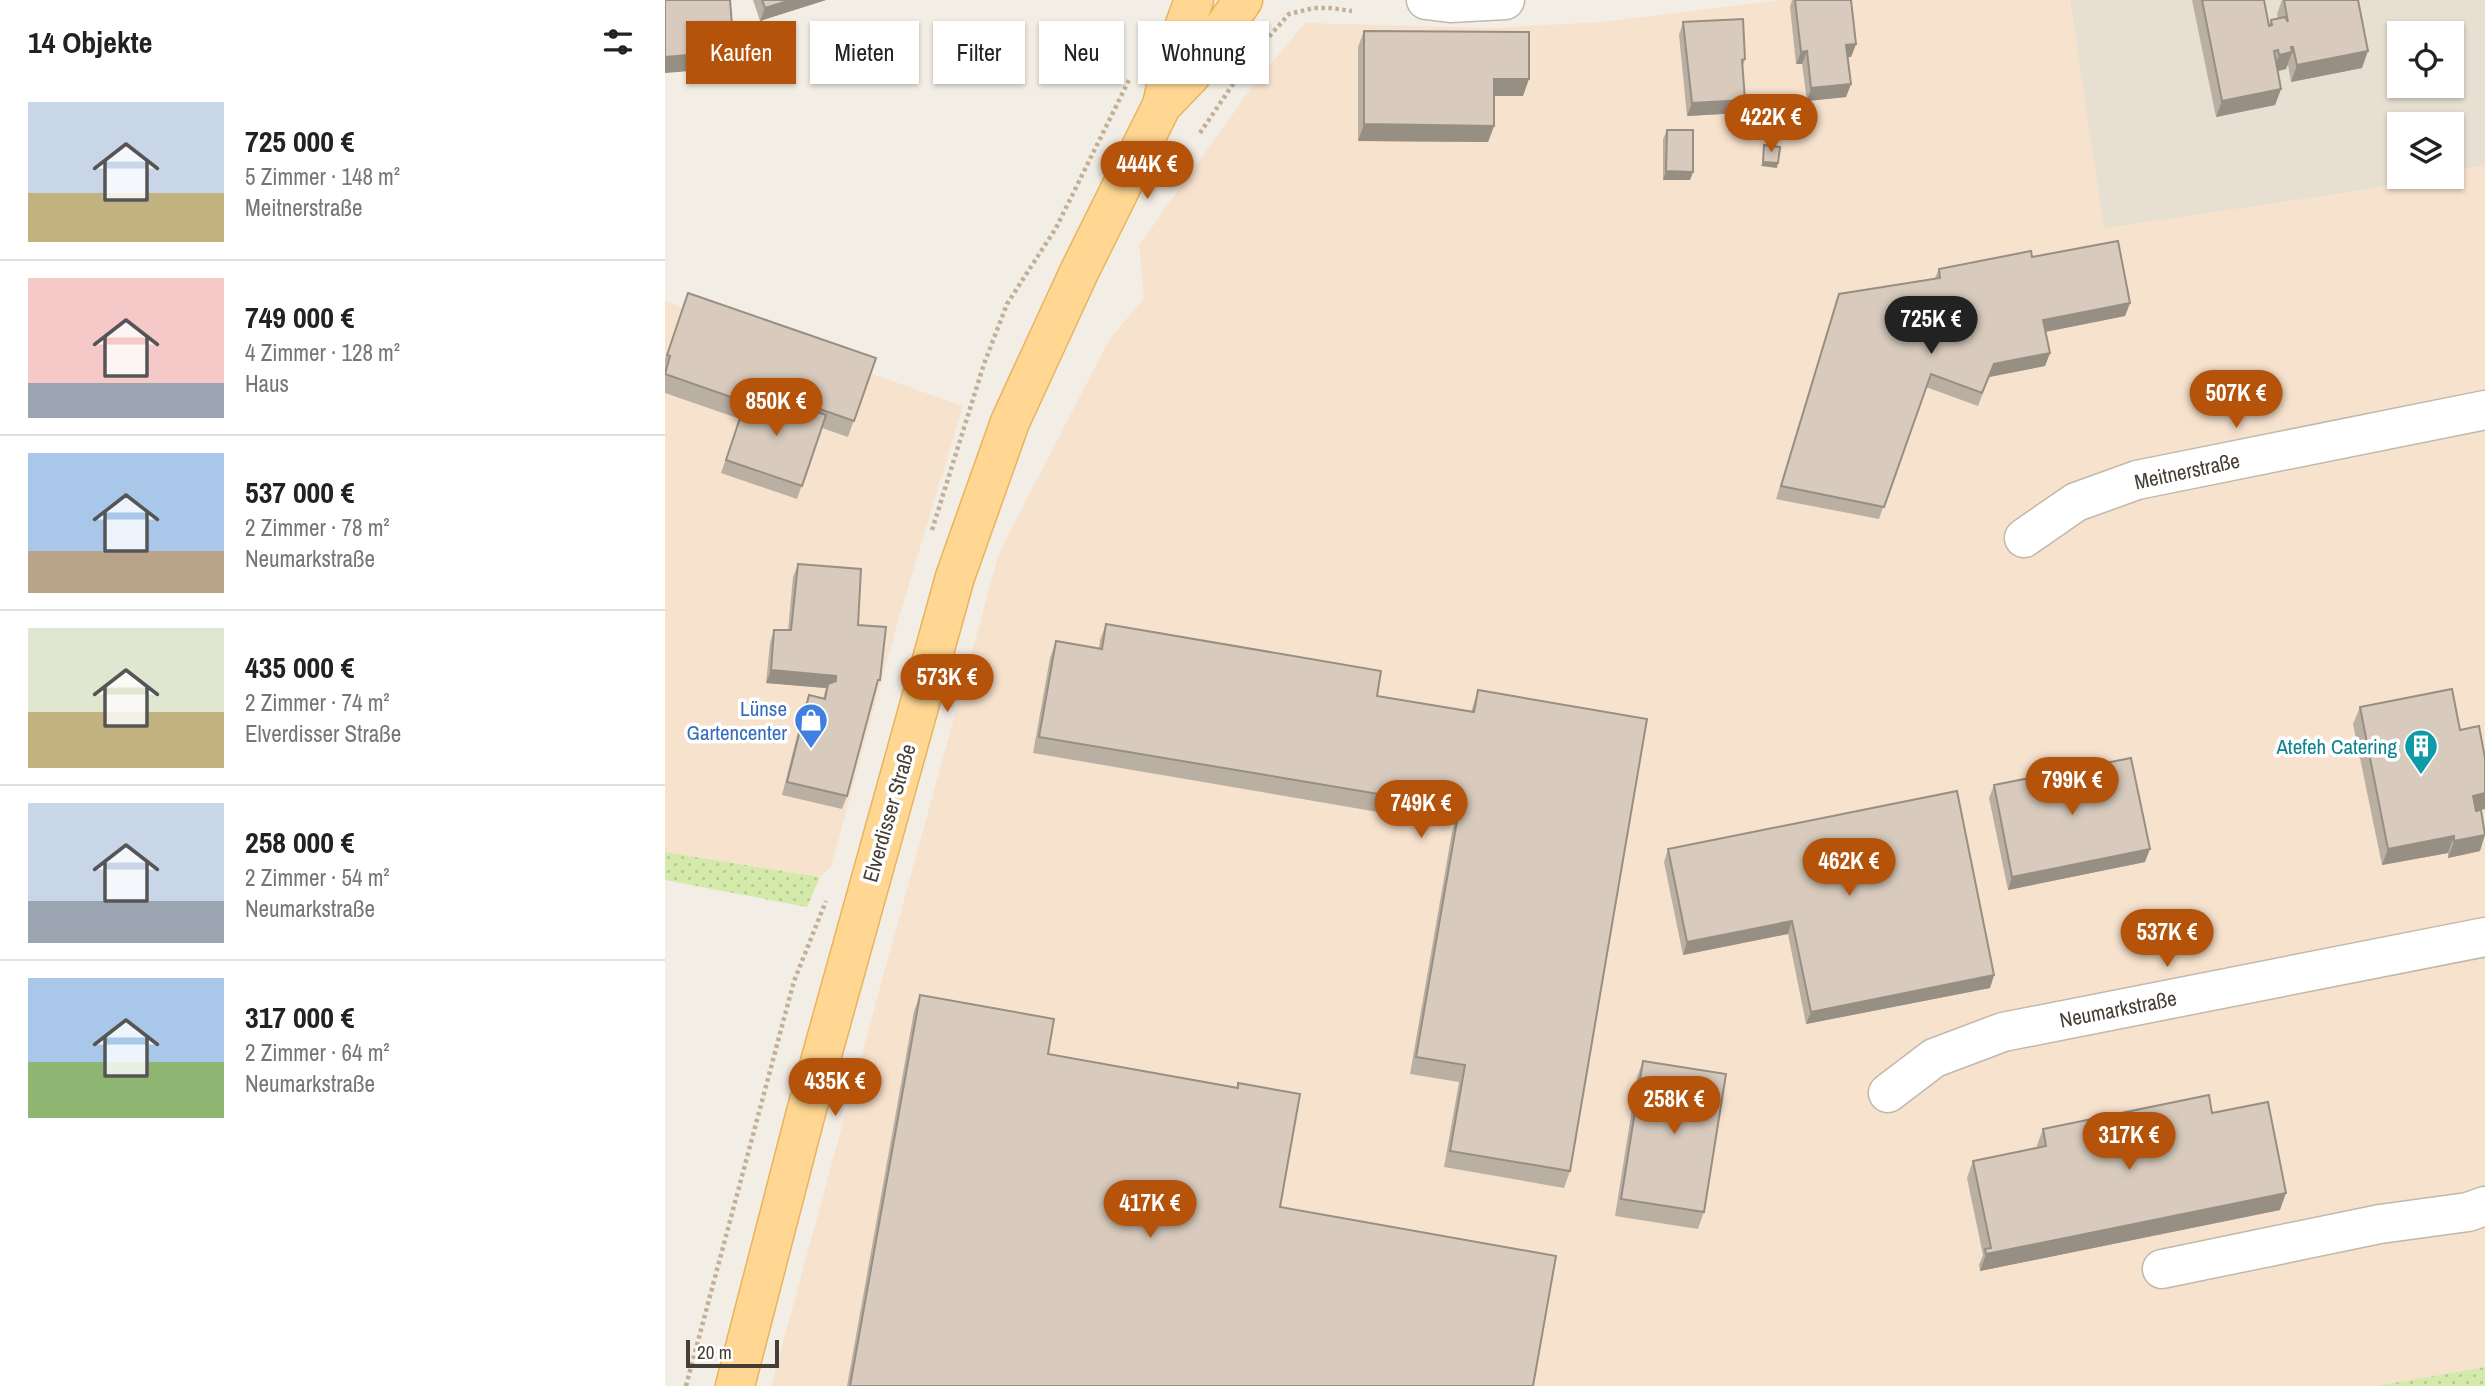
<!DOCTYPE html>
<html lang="de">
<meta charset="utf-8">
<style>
body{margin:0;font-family:"Archivo Narrow",sans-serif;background:#f2f2f2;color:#222;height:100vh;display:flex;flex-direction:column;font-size:26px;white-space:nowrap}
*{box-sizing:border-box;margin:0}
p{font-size:23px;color:#767676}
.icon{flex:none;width:38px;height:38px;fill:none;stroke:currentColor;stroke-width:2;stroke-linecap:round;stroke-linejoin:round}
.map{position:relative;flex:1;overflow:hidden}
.panel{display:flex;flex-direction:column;background:#fff;width:665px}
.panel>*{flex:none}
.hud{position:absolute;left:21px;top:21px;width:665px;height:63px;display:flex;gap:14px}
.controls{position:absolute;left:1722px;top:21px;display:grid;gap:14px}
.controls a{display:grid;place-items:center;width:77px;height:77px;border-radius:0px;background:#fff;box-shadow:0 2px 5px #0004;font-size:35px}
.scale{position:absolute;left:21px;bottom:18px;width:93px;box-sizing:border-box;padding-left:7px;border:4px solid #463e34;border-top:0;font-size:19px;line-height:24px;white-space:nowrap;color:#463e34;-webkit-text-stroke:5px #fff;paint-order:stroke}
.price{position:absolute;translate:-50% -60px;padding:0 16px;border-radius:24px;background:#b45309;color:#fff;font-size:23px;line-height:46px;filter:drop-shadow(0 2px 4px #0008)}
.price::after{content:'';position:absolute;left:50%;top:42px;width:21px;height:16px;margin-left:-10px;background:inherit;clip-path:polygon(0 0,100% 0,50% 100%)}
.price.active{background:#222;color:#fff}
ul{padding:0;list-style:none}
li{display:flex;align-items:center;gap:21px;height:175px;padding:0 28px}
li+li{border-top:2px solid #e0e0e0}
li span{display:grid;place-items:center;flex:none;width:196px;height:140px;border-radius:0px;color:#555}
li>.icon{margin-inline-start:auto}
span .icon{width:84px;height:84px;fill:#fffc;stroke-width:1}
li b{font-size:30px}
h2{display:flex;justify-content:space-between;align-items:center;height:84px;padding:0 28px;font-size:30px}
.pill{padding:0 24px;border-radius:0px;background:#fff;box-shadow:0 2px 5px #0004;font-size:24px;line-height:63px}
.pill.active{background:#b45309;color:#fff}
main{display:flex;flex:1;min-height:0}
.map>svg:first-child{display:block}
.residential{fill:#e8dfd3;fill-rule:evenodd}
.commercial{fill:#f7e2ce}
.grass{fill:url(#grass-dots)}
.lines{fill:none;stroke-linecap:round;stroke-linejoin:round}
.minor-casing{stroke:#c2b8aa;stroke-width:41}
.major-casing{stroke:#e9b35d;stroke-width:41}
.path{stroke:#c2af97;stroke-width:4.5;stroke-dasharray:3.5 3.5;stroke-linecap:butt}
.minor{stroke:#fff;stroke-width:38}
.major{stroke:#ffd792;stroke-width:38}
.wall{fill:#baafa3}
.shaded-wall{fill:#978e84}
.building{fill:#d8cbbd;stroke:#978e84;stroke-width:2}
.labels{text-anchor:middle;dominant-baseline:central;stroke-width:7;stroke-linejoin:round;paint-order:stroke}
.street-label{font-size:21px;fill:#463e34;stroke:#fff}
.shop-label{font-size:21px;fill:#366cbe;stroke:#fff;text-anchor:end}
.culture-label{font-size:21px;fill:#0d838f;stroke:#fff;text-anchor:end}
</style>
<main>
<section class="panel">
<h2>14 Objekte<svg class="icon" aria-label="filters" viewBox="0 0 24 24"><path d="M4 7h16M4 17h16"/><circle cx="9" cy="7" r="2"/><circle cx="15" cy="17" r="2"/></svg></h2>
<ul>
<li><span style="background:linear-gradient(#c9d6e8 65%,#c2b280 0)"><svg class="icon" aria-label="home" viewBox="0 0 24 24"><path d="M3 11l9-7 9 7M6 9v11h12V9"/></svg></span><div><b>725 000 €</b><p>5 Zimmer · 148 m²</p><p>Meitnerstraße</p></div></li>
<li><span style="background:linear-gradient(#f6c9c9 75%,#9aa5b1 0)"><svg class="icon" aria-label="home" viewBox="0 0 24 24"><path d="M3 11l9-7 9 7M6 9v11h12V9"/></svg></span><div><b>749 000 €</b><p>4 Zimmer · 128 m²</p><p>Haus</p></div></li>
<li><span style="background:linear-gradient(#a9c7e8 70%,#b9a48a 0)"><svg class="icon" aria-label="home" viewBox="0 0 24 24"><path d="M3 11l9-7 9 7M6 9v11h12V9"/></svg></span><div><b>537 000 €</b><p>2 Zimmer · 78 m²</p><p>Neumarkstraße</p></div></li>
<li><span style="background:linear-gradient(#dfe7d0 60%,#c2b280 0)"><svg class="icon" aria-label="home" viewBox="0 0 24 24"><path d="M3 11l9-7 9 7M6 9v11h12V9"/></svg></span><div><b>435 000 €</b><p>2 Zimmer · 74 m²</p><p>Elverdisser Straße</p></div></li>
<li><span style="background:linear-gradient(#c9d6e8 70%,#9aa5b1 0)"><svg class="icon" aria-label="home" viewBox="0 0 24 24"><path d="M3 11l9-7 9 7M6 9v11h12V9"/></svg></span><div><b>258 000 €</b><p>2 Zimmer · 54 m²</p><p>Neumarkstraße</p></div></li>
<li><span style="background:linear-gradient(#a9c7e8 60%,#8fb573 0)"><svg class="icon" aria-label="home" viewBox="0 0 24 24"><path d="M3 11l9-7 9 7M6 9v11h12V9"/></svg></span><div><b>317 000 €</b><p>2 Zimmer · 64 m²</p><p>Neumarkstraße</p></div></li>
</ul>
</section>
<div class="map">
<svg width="1820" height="1386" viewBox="0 0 1820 1386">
<defs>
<pattern id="grass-dots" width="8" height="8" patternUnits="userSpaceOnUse" patternTransform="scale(1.75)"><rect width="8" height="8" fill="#d3eaab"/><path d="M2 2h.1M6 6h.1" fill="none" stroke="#b6ca94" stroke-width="1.8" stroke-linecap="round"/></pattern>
</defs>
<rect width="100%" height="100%" fill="#f3eee5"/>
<path class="residential" d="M1405 0H1820V165L1787 172V124H1734V177H1762L1693 191 1438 229ZM1734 33H1787V86H1734Z"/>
<path class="commercial" d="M1117 0H1405L1439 228 1693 191 1762 177H1787V172L1820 165V1367L1711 1386H106L334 553 444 340 479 298 474 245 589 84 640 23 827 28 935 22Z
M0 301 298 406 235 614 166 867 155 877 0 852Z"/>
<path class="grass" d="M0 852 155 877 142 907 0 880Z
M1820 1367V1386H1711Z"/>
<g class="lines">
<g class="minor-casing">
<path id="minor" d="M761 0 785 3 840 0
M1359 538 1411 502 1472 480 1820 410
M1223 1093 1269 1058 1338 1032 1820 937
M1497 1269 1715 1224 1803 1212 1820 1206"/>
</g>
<g class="major-casing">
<path id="major" d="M501 101 526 75 578 0
M70 1386 140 1116 290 577 345 422 415 270 497 105 507 60 529 0"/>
</g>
<path class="path" d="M535 133 587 56 624 14 649 8H666L687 11
M267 530 319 364 342 304 391 228 465 78
M21 1386 129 981 161 901"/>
<use href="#minor" class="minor"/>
<use href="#major" class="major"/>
</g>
<path class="wall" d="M88 0H161L95 21Z
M1127 0H1186L1191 44 1186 57H1183L1186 84 1181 97 1142 101 1137 64H1131L1125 7Z
M1527 0H1599L1604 26 1606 20 1613 18 1612 14 1617 0H1693L1697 68 1626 82 1623 65 1621 69 1613 71 1616 89 1610 105 1551 117Z
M1018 22 1080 59 1078 66 1075 113 1022 116 1014 35Z
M699 31 858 96H829V126L823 142 693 141V47Z
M1002 130 1028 172 1025 180H998V139Z
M1367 257 1465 303 1460 316 1381 332 1385 353 1380 366 1324 377 1313 406 1261 387 1214 519 1111 499 1174 294 1270 278 1274 269Z
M23 293 211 358 183 437 157 428 132 499 56 473 75 419 0 393V359Z
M133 564 193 625 210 692 182 796 177 809 117 795 139 708 144 695 158 699 161 688 101 683 105 643 109 630H123L128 577Z
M441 624 712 696 806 712 813 690 905 1171 899 1188 779 1167 794 1082 745 1074 787 832 789 825 368 753 385 658 391 641 434 648 435 640Z
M1695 707 1795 730 1820 758V809L1811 811 1815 851 1783 858V853L1717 865 1688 724Z
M1329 785 1480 862 1343 890 1324 798Z
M1003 849 1329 975 1325 988 1141 1024 1123 934 1018 955 999 862Z
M255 995 383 1054 571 1088 573 1083 615 1207 868 1386H182L249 1011Z
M978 1061 1039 1212 1033 1229 950 1216 972 1077Z
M1547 1113 1615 1210 1315 1271 1314 1265 1318 1255 1302 1178 1308 1161 1372 1148V1145L1378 1129Z"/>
<path class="shaded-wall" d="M126 0H161L95 21 100 8Z
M1191 44 1186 57 1177 58 1181 45Z
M1626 47H1628L1626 53 1627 52 1621 69 1608 72 1614 55Z
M69 51 63 68 0 73V57Z
M1142 51 1137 64H1131L1136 52Z
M1703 51 1697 68 1626 82 1632 65Z
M829 79H864L858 96H823Z
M1186 84 1181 97 1142 101 1146 88Z
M1616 89 1610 105 1551 117 1557 101Z
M1080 100 1075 113 1022 116 1027 103Z
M699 124 829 126 823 142 693 141Z
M1098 162 1113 163 1112 168 1096 166Z
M1001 171 1028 172 1025 180H998Z
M1465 303 1460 316 1374 333 1378 320Z
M1385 353 1380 366 1324 377 1313 406 1329 364Z
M106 670 171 676 167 689 163 684 161 688 101 683Z
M1820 793V809L1802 812 1808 796Z
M1820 835 1815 851 1783 858 1789 841Z
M1789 836 1783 853 1717 865 1723 849Z
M1485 849 1480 862 1343 890 1347 877Z
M1127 921 1123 934 1018 955 1022 942Z
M1329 975 1325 988 1141 1024 1146 1012Z
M1621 1193 1615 1210 1315 1271 1321 1254Z"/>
<path class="building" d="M0 0H65L69 51 0 57Z
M97 0H126L100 8Z
M1130 0H1186L1191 44 1181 45 1186 84 1146 88 1142 51 1136 52Z
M1537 0H1599L1604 26 1607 25 1606 20 1620 17 1623 22 1619 0H1693L1703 51 1632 65 1628 47H1626L1627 52 1614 55 1613 50 1609 51 1616 89 1557 101Z
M1078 19 1080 59 1077 60 1080 100 1027 103 1018 22Z
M699 31 864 32V79H829V126L699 124Z
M1002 130H1028V172L1001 171Z
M1099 145 1115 147 1113 163 1098 162Z
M1453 241 1465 303 1378 320 1385 353 1329 364 1317 393 1266 374 1219 507 1116 486 1174 294 1275 278 1274 269 1366 251 1367 257Z
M23 293 211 358 189 421 89 386 83 403 0 374 5 356 2 355Z
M88 390 161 415 137 486 61 460 79 406 82 407Z
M133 564 196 569 193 625 221 627 215 680H213L182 796 122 782 144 695 160 699 163 684 171 681V676L106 670 109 630H126Z
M441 624 716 671 712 696 809 712 813 690 982 719 905 1171 785 1151 800 1065 751 1057 793 815H796L797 808 374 737 391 641 437 649Z
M1787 689 1795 730 1814 726 1820 758V793L1808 796 1811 811 1816 810 1820 835 1789 841V836L1723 849 1695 707Z
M1466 758 1485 849 1347 877 1329 785Z
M1292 791 1329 975 1146 1012 1127 921 1022 942 1003 849Z
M255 995 389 1019 383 1054 573 1088V1083L635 1094 615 1207 891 1256 868 1386H185Z
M978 1061 1061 1074 1039 1212 956 1199Z
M1544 1095 1547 1113 1603 1102 1621 1193 1321 1254 1320 1249 1326 1248 1308 1161 1381 1146 1378 1129Z"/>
<defs>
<g id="shop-pin" transform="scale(1.75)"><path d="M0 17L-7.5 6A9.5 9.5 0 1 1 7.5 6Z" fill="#3f7fe0" stroke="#fff"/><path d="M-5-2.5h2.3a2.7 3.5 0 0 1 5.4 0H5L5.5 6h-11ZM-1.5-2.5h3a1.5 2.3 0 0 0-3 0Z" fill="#fff"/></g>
<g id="building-pin" transform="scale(1.75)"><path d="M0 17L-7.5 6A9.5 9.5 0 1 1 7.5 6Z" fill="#0f9aa8" stroke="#fff"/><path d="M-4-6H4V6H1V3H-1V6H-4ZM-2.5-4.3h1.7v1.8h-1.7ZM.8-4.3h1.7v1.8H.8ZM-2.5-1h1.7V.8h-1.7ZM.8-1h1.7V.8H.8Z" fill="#fff"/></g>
</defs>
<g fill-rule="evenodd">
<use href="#shop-pin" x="146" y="720"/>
<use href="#building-pin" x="1756" y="746"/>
</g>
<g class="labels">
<g class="street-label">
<text transform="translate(1522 471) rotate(-12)">Meitnerstraße</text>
<text transform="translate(224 813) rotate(-74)">Elverdisser Straße</text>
<text transform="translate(1453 1009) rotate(-11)">Neumarkstraße</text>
</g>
<g class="shop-label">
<text x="122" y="708">Lünse<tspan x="122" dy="24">Gartencenter</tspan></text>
</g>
<g class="culture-label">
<text x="1732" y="746">Atefeh Catering</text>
</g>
</g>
</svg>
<div class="controls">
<a><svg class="icon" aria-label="locate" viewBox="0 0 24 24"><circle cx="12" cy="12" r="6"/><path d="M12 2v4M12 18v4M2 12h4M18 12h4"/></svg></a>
<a><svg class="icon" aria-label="layers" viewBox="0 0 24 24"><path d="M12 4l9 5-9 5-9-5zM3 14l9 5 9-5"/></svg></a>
</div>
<div class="scale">20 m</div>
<b class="price" style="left:1106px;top:154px">422K €</b>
<b class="price" style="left:482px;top:201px">444K €</b>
<b class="price active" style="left:1266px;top:356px">725K €</b>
<b class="price" style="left:1571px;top:430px">507K €</b>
<b class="price" style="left:111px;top:438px">850K €</b>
<b class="price" style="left:282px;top:714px">573K €</b>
<b class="price" style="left:1407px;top:817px">799K €</b>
<b class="price" style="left:756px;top:840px">749K €</b>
<b class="price" style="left:1184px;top:898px">462K €</b>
<b class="price" style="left:1502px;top:969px">537K €</b>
<b class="price" style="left:170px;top:1118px">435K €</b>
<b class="price" style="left:1009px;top:1136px">258K €</b>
<b class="price" style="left:1464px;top:1172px">317K €</b>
<b class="price" style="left:485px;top:1240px">417K €</b>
<div class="hud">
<a class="pill active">Kaufen</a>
<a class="pill">Mieten</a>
<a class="pill">Filter</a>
<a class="pill">Neu</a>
<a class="pill">Wohnung</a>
</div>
</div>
</main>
